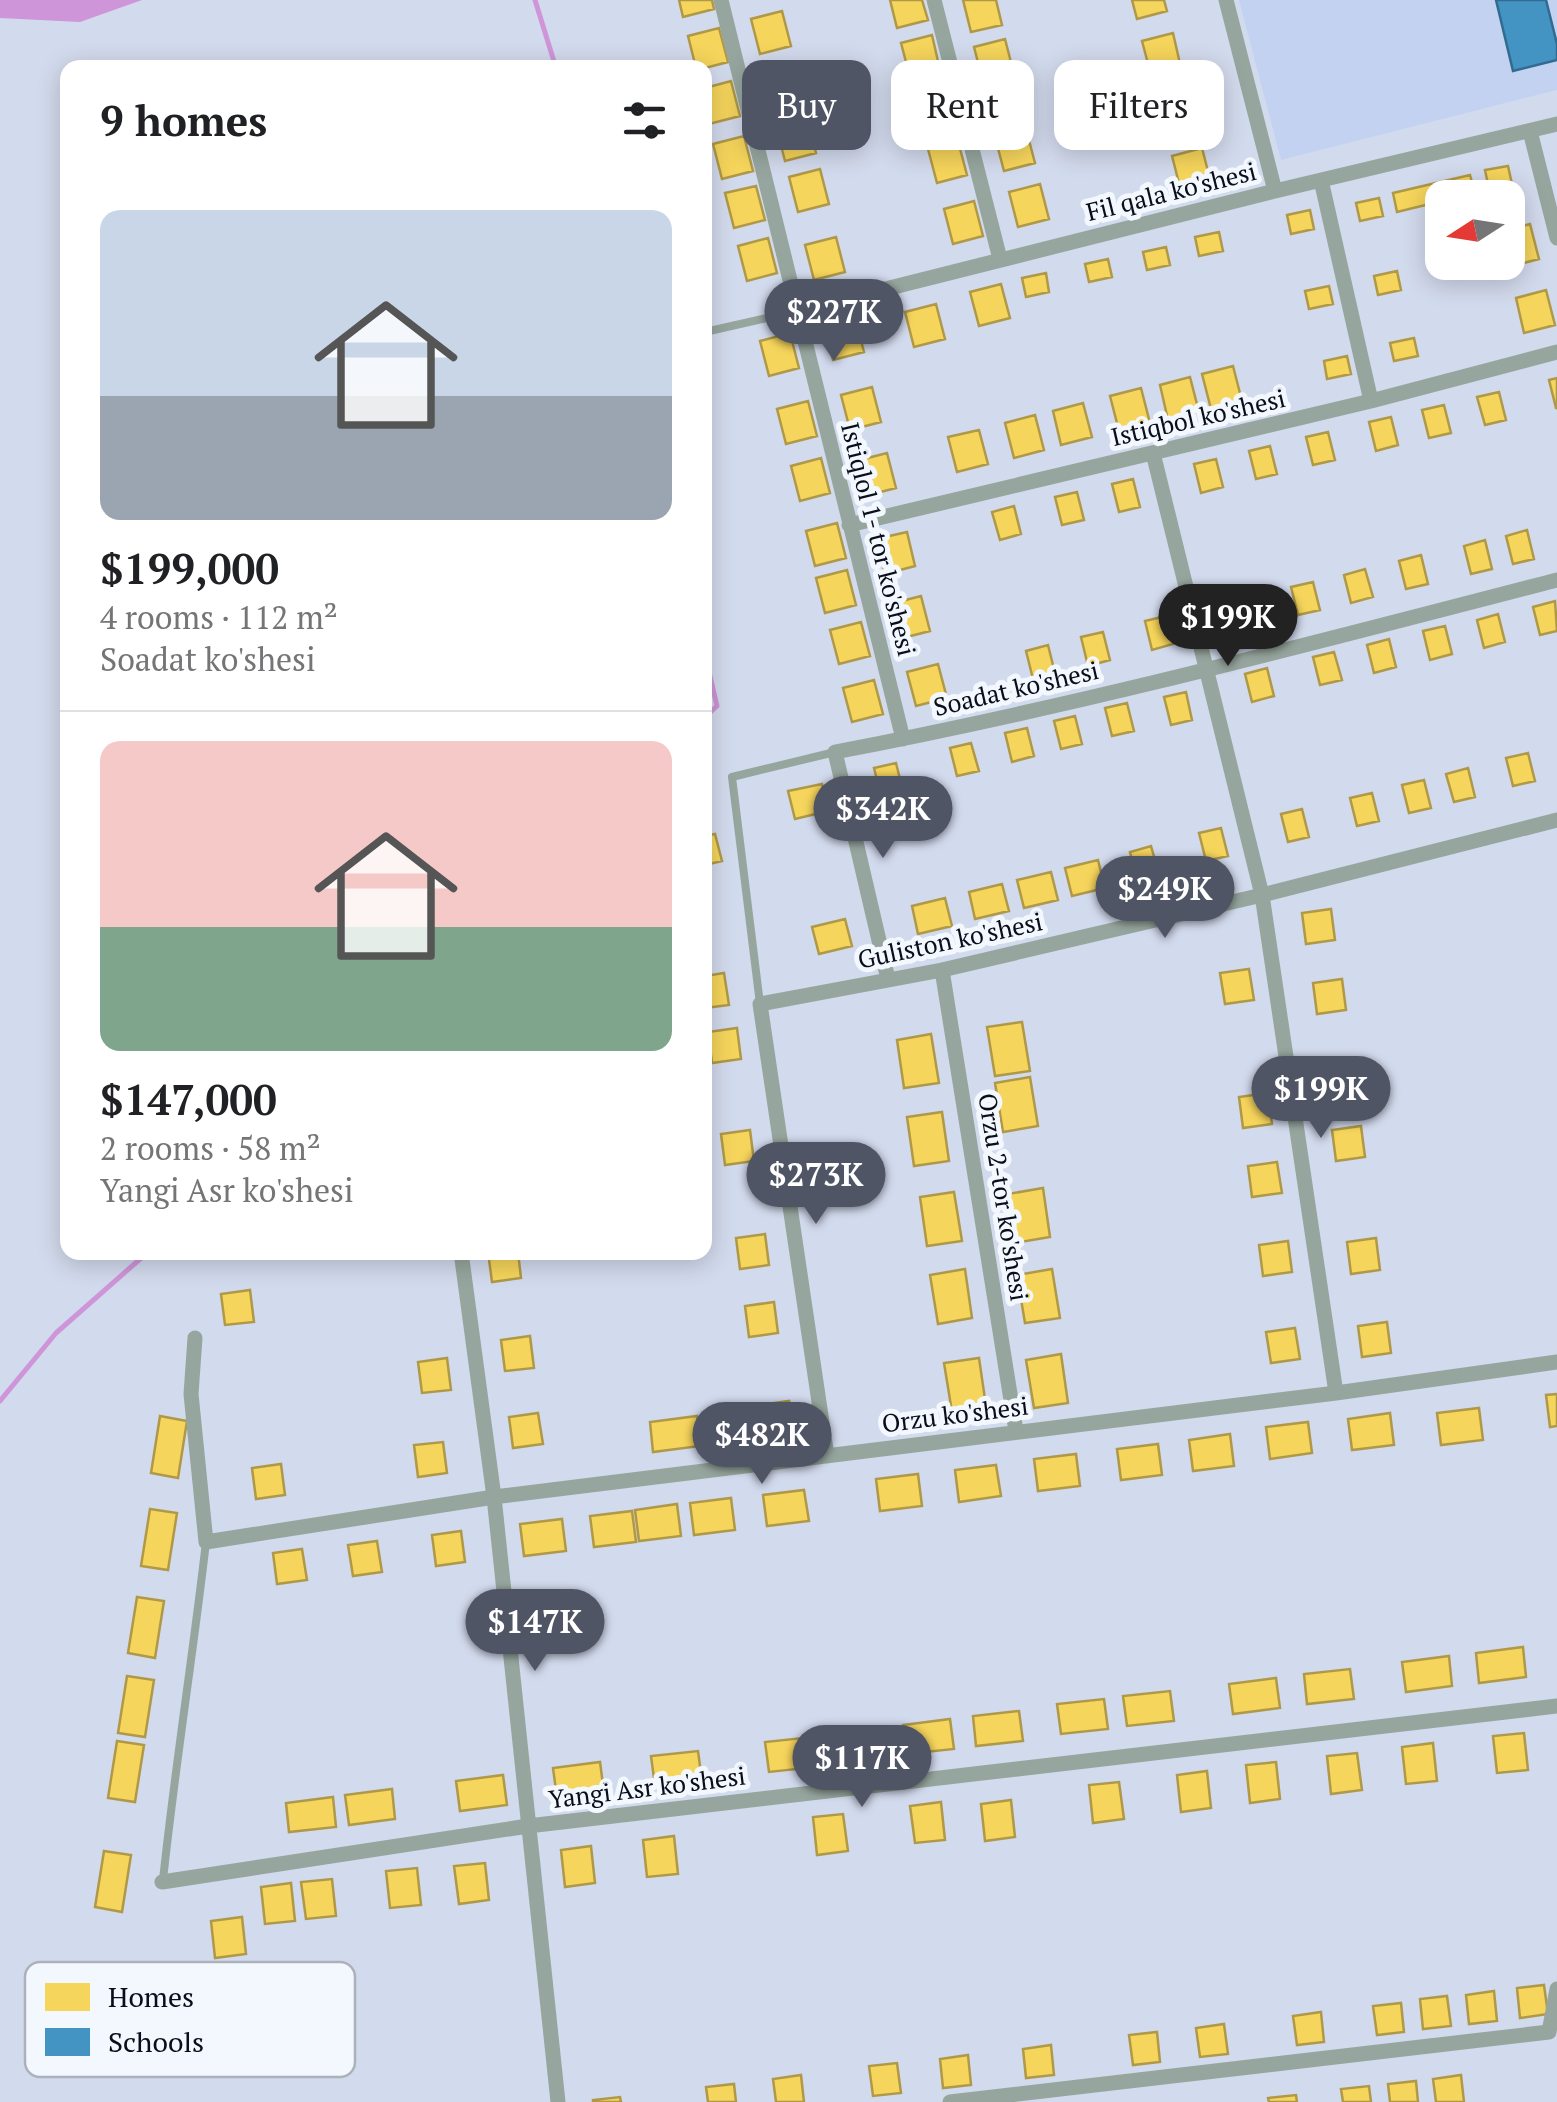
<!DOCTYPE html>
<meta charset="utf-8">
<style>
body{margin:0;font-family:"PT Serif",serif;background:#f2f2f2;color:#202124;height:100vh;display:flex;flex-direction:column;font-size:38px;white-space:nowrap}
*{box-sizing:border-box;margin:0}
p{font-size:32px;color:#757577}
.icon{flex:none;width:55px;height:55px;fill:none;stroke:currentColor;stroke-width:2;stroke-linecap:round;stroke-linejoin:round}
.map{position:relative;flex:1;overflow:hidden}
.drawer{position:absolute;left:60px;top:60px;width:652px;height:1200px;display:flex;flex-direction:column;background:#fff;border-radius:20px;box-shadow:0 5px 25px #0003}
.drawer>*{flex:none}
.top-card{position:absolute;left:742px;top:60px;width:662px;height:90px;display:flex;gap:20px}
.needle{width:65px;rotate:258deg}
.fabs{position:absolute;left:1425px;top:180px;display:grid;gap:20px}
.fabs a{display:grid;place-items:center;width:100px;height:100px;border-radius:20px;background:#fff;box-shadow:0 5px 25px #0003;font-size:50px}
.price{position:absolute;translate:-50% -85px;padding:0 22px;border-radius:35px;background:#4f5564;color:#fff;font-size:32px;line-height:65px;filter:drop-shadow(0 2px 5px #0008)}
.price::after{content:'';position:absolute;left:50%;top:60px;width:30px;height:22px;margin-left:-15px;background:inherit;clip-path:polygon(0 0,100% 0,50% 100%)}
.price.on{background:#222;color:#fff}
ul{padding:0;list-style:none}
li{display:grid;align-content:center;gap:20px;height:530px;padding:0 40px}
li+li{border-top:2px solid #e0e0e0}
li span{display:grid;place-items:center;height:310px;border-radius:20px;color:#555}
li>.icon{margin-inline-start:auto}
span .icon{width:180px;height:180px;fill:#fffc;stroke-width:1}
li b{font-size:42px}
h2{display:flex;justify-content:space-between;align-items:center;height:120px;padding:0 40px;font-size:42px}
.tag{padding:0 35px;border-radius:20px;background:#fff;box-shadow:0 5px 25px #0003;font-size:35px;line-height:90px}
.tag.on{background:#4f5564;color:#fff}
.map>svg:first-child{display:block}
.built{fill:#c4d2f1}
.water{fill:#cf95d9}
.homes{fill:#f6d55c;stroke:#af9948;stroke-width:2.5}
.schools{fill:#4393c3;stroke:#326b90;stroke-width:2.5}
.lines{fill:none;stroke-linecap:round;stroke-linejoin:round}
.stream{stroke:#cf95d9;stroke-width:5}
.lane{stroke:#96a69e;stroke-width:8}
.street{stroke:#96a69e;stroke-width:15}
.labels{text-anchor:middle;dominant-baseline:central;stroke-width:10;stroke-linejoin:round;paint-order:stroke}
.street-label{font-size:25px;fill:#090e1a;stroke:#f3f7fe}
.key{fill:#f3f7fe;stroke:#adb1ba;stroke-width:2.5}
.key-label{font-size:28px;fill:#090e1a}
</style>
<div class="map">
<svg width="1557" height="2102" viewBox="0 0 1557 2102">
<rect width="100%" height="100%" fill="#d2daed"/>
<path class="built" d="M1239 0H1557V90L1281 160Z"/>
<path class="water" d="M0 0H142L80 22 0 18Z"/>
<path class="homes" d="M679 0H712L714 9 683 17Z
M890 0H922L928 20 897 28Z
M963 0H996L1002 25 971 32Z
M1132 0H1164L1167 11 1137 19Z
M782 11 791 46 760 54 751 19Z
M719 28 728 62 705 68H696L688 36Z
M1173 33 1181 68 1151 75 1142 41Z
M932 35 940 70 910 77 901 43Z
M1005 39 1014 74 983 82 974 47Z
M795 66 804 100 773 108 764 74Z
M731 81 740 116 709 124 705 107V88Z
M1015 82 1024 117 993 125 984 90Z
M944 83 953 117 922 125 913 90Z
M1186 84 1195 118 1164 126 1155 92Z
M807 118 816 153 785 161 776 126Z
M1026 129 1035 163 1004 171 995 137Z
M744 136 753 171 722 179 713 144Z
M958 141 967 175 937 183 928 149Z
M1202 148 1211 183 1181 191 1172 156Z
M1508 166 1512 184 1489 189 1485 170Z
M820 169 829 204 798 212 789 177Z
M1470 175 1475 193 1457 198H1442V201L1397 212 1393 193Z
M1040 184 1049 219 1018 227 1009 192Z
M756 186 765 220 734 228 725 193Z
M1379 198 1383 216 1360 221 1356 203Z
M974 201 983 236 953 244 944 209Z
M1310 210 1314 229 1291 234 1287 215Z
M1530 224 1539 259 1508 267V230Z
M1219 232 1223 251 1199 256 1195 237Z
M836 237 845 272 814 280 805 245Z
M768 238 777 273 747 281 738 246Z
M1166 247 1170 265 1147 270 1143 252Z
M1108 259 1112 277 1089 282 1085 264Z
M1397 271 1401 290 1378 295 1374 276Z
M1046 273 1049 292 1026 297 1022 278Z
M1001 284 1010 318 979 326 970 292Z
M1329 286 1333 304 1309 309 1305 291Z
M1546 290 1555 325 1524 333 1516 298Z
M936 304 945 339 914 347 905 312Z
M855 317 864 352 833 360 824 325Z
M790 333 799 368 769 376 760 341Z
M1414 338 1418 356 1394 361 1390 343Z
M1347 356 1351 374 1327 379 1324 361Z
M1233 366 1242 401 1211 409 1202 374Z
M1190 377 1199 412 1168 420 1160 385Z
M1557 378V408H1556L1549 380Z
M872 387 881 422 850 430 841 395Z
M1141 388 1150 423 1119 431 1110 396Z
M1499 392 1506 420 1485 425 1477 397Z
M808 401 817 436 786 444 777 409Z
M1083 403 1092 437 1061 445 1053 411Z
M1444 405 1451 433 1429 438 1422 410Z
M1035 415 1044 450 1014 458 1005 423Z
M1391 417 1398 445 1376 451 1369 422Z
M979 430 988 464 957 472 948 437Z
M1328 432 1335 460 1313 465 1306 437Z
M1270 446 1277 474 1256 479 1249 451Z
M887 453 896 488 865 496 856 461Z
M821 458 830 493 800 501 791 466Z
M1216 459 1223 487 1201 493 1194 464Z
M1133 479 1140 507 1119 512 1112 484Z
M1077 492 1084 520 1062 525 1055 497Z
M1014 506 1021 534 1000 540 992 512Z
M837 523 846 558 815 566 806 531Z
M1527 530 1534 559 1513 564 1506 536Z
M907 532 915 566 885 574 876 539Z
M1485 540 1492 569 1471 574 1464 546Z
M1421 555 1428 584 1406 589 1399 561Z
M1365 569 1373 597 1351 603 1344 575Z
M847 570 856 605 825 613 816 578Z
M1313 582 1320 610 1298 615 1291 587Z
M921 596 930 631 899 639 890 604Z
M1249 597 1256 625 1234 630 1227 602Z
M1555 601 1557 631 1540 635 1533 607Z
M1498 614 1505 642 1484 648 1477 620Z
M1166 616 1173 644 1152 650 1145 621Z
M861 622 870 656 839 664 830 630Z
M1445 626 1452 654 1430 660 1423 631Z
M1103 632 1110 660 1088 666 1081 637Z
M1389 639 1396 667 1374 673 1367 645Z
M1048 645 1055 673 1033 679 1026 651Z
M1334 652 1342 680 1320 685 1313 657Z
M938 664 947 698 916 706 907 672Z
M1267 668 1274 696 1252 702 1245 674Z
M874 680 883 714 852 722 843 688Z
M1186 692 1192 720 1171 725 1164 697Z
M1127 703 1134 731 1112 736 1105 708Z
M1075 716 1082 744 1061 749 1054 721Z
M1027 728 1034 756 1012 762 1005 733Z
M971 743 979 771 957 776 950 748Z
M1528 753 1535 781 1513 786 1506 758Z
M896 763 903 791 881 796 874 768Z
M1468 768 1475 797 1454 802 1446 774Z
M1424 780 1431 808 1409 813 1402 785Z
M822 784 828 811 795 819 788 791Z
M1372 793 1379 821 1357 826 1350 798Z
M1302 809 1309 837 1288 842 1281 814Z
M1221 828 1228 856 1206 861 1199 833Z
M715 834 722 861 705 865V836Z
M1151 846 1159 874 1137 880 1130 852Z
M1098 860 1105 888 1072 896 1065 868Z
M1051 872 1058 900 1024 908 1017 880Z
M1002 884 1009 911 975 919 969 892Z
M945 898 952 926 918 934 912 906Z
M1331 909 1335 940 1306 944 1302 913Z
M845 919 852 946 819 954 812 927Z
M1249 969 1254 1000 1225 1004 1220 973Z
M724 973 729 1005 705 1008V976Z
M1342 979 1346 1010 1317 1014 1313 983Z
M1022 1022 1030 1071 995 1076 987 1027Z
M737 1028 741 1059 712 1063 708 1032Z
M931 1034 939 1083 904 1088 897 1040Z
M1355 1075 1360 1106 1330 1110 1326 1079Z
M1030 1077 1038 1126 1003 1132 995 1083Z
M1268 1093 1272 1124 1243 1128 1239 1097Z
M942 1112 949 1161 914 1166 907 1117Z
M1361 1126 1365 1157 1336 1161 1332 1130Z
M750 1130 754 1161 725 1165 721 1134Z
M1277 1162 1282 1193 1252 1197 1248 1166Z
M1043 1188 1050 1237 1015 1243 1008 1194Z
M954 1192 962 1241 927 1246 920 1197Z
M765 1234 769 1265 740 1269 736 1238Z
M1376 1238 1380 1270 1351 1274 1347 1242Z
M1288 1241 1292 1272 1263 1276 1259 1245Z
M488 1252H518L521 1278 492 1282Z
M965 1269 972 1318 938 1324 930 1275Z
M1052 1269 1060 1318 1025 1323 1017 1275Z
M250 1290 254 1322 225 1325 221 1294Z
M774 1302 778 1333 749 1337 745 1306Z
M1387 1322 1391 1353 1362 1357 1358 1326Z
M1295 1328 1300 1359 1271 1363 1266 1332Z
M530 1336 534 1368 505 1371 501 1340Z
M1061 1354 1068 1403 1034 1408 1026 1360Z
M447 1358 451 1390 422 1393 418 1362Z
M979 1358 986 1406 952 1412 944 1363Z
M1557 1394V1426L1550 1427 1546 1395Z
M789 1401 794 1432 765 1436 760 1405Z
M1479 1408 1483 1440 1441 1445 1437 1413Z
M538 1413 543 1444 513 1448 509 1417Z
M1390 1413 1394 1445 1352 1450 1348 1419Z
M160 1416 187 1421 178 1478 151 1473Z
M697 1416 700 1446 653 1452 650 1422Z
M1308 1422 1312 1453 1270 1459 1266 1427Z
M1230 1434 1234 1466 1193 1471 1189 1440Z
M443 1442 447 1473 418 1477 414 1445Z
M1158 1444 1162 1475 1121 1480 1117 1449Z
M1076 1454 1080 1486 1038 1491 1034 1459Z
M281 1464 285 1495 256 1499 252 1468Z
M996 1465 1001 1496 959 1502 955 1470Z
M918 1474 922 1506 880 1511 876 1479Z
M804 1490 809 1521 767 1526 763 1495Z
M731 1498 735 1530 694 1535 690 1503Z
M677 1504 681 1536 639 1541 635 1510Z
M150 1509 177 1513 168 1570 141 1566Z
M632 1511 636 1542 594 1547 590 1516Z
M562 1519 566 1551 524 1556 520 1524Z
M461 1531 465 1562 436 1566 432 1535Z
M377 1541 382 1572 353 1576 348 1545Z
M302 1549 307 1580 277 1584 273 1553Z
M137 1597 164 1601 155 1658 128 1653Z
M1523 1647 1526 1677 1479 1683 1476 1653Z
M1449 1656 1452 1686 1406 1692 1402 1662Z
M1350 1669 1354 1699 1307 1704 1304 1674Z
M127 1676 154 1680 145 1737 118 1733Z
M1276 1678 1280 1708 1233 1714 1229 1684Z
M1170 1691 1174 1721 1127 1726 1123 1696Z
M1104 1699 1108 1729 1061 1734 1057 1704Z
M1019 1711 1023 1741 976 1746 973 1716Z
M950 1719 954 1749 907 1754 903 1725Z
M875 1729 878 1759 831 1764 828 1734Z
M1524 1733 1528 1770 1497 1773 1493 1736Z
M812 1737 816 1767 769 1772 765 1742Z
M117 1741 144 1745 135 1802 108 1798Z
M1433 1743 1437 1781 1406 1784 1402 1747Z
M698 1751 702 1781 655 1786 651 1756Z
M1357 1753 1362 1790 1331 1794 1327 1756Z
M600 1762 604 1792 557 1798 553 1768Z
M1276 1762 1280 1799 1250 1803 1246 1765Z
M1207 1771 1211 1808 1181 1812 1177 1775Z
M503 1775 507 1805 460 1811 456 1781Z
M1119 1782 1124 1819 1093 1823 1089 1785Z
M392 1789 395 1819 349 1825 345 1795Z
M333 1797 336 1827 289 1832 286 1803Z
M1011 1800 1015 1837 985 1841 981 1804Z
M941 1802 945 1840 915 1843 910 1806Z
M843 1814 848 1851 817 1855 813 1817Z
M674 1836 678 1874 647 1877 643 1840Z
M591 1846 595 1883 565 1887 561 1850Z
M104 1851 131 1855 122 1912 95 1907Z
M485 1863 489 1900 459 1904 454 1866Z
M417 1868 421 1905 390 1908 386 1871Z
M332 1879 336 1916 306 1919 301 1882Z
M291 1883 295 1921 265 1924 261 1887Z
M242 1917 246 1954 215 1958 211 1921Z
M1544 1985 1548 2014 1520 2018 1517 1988Z
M1494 1991 1497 2021 1469 2024 1466 1995Z
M1447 1996 1451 2026 1423 2029 1420 1999Z
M1401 2003 1404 2032 1377 2035 1373 2006Z
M1321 2012 1324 2042 1297 2045 1293 2016Z
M1224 2024 1228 2054 1200 2057 1196 2028Z
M1157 2032 1160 2062 1133 2065 1129 2035Z
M1051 2045 1054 2075 1026 2078 1023 2049Z
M968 2055 971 2085 943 2088 940 2059Z
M897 2063 901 2093 873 2096 869 2066Z
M801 2075 804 2102H776L773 2079Z
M1461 2075 1464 2102H1436L1433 2079Z
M1416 2081 1418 2102H1390L1388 2084Z
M734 2084 736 2102H708L706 2087Z
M1369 2086 1371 2102H1343L1341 2089Z
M1296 2095 1297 2102H1269L1268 2098Z
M620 2097 621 2102H593V2100Z"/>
<path class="schools" d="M1496 0H1546L1557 44V60L1513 71Z"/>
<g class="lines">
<path class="stream" d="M535 0 556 68
M705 655 717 706 705 717
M0 1401 56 1333 148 1252"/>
<path class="lane" d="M705 332 798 311
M760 1004 732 777 835 752
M163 1880C175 1767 193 1655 206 1542"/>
<path class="street" d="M721 0 903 739
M934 0 1000 259
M1226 0 1275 191
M1530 131 1557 238
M1321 180 1371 401
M798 311 1275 191 1557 124
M1153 453 1262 895 1336 1393
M849 525 1371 401 1557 352
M942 970 1016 1431
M888 979 835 752C1078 706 1317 642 1557 580
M461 1252 494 1497 558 2102
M195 1338 191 1394 206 1542 494 1497 1336 1393 1557 1362
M827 1456 760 1004 942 970 1262 895 1557 820
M162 1882 528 1826 1557 1706
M950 2102 1549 2032 1557 1989"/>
</g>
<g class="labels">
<g class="street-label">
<text transform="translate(1171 191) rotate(-14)">Fil qala ko'shesi</text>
<text transform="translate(1198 417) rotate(-13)">Istiqbol ko'shesi</text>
<text transform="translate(879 539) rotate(76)">Istiqlol 1- tor ko'shesi</text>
<text transform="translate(1016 688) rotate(-13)">Soadat ko'shesi</text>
<text transform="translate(950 940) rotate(-12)">Guliston ko'shesi</text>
<text transform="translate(1004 1197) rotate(81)">Orzu 2-tor ko'shesi</text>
<text transform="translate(955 1414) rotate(-7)">Orzu ko'shesi</text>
<text transform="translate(647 1787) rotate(-7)">Yangi Asr ko'shesi</text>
</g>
</g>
<rect x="25" y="1962" width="330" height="115" rx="15" class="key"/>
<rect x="45" y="1983" width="45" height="28" fill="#f6d55c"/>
<rect x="45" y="2028" width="45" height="28" fill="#4393c3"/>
<g class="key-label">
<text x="108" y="2007">Homes</text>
<text x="108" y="2052">Schools</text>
</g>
</svg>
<div class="fabs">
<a><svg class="needle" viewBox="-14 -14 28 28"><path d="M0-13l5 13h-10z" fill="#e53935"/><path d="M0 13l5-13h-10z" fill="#757577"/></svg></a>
</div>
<b class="price" style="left:834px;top:364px">$227K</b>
<b class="price on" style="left:1228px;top:669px">$199K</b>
<b class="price" style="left:883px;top:861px">$342K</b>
<b class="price" style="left:1165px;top:941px">$249K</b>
<b class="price" style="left:1321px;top:1141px">$199K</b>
<b class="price" style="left:816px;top:1227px">$273K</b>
<b class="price" style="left:762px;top:1487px">$482K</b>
<b class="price" style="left:535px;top:1674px">$147K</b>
<b class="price" style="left:862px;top:1810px">$117K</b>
<div class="top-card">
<a class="tag on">Buy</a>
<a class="tag">Rent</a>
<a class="tag">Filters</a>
</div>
<section class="drawer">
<h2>9 homes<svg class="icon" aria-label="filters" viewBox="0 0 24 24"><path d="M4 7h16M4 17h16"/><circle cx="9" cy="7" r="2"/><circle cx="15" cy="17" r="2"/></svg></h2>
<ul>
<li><span style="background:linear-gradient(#c9d6e8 60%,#9aa5b1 0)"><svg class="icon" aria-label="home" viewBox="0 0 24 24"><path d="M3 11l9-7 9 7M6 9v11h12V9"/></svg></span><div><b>$199,000</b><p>4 rooms · 112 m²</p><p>Soadat ko'shesi</p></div></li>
<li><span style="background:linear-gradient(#f6c9c9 60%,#7fa58c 0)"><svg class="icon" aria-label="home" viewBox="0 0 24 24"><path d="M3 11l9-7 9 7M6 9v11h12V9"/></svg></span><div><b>$147,000</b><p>2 rooms · 58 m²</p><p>Yangi Asr ko'shesi</p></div></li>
</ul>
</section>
</div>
